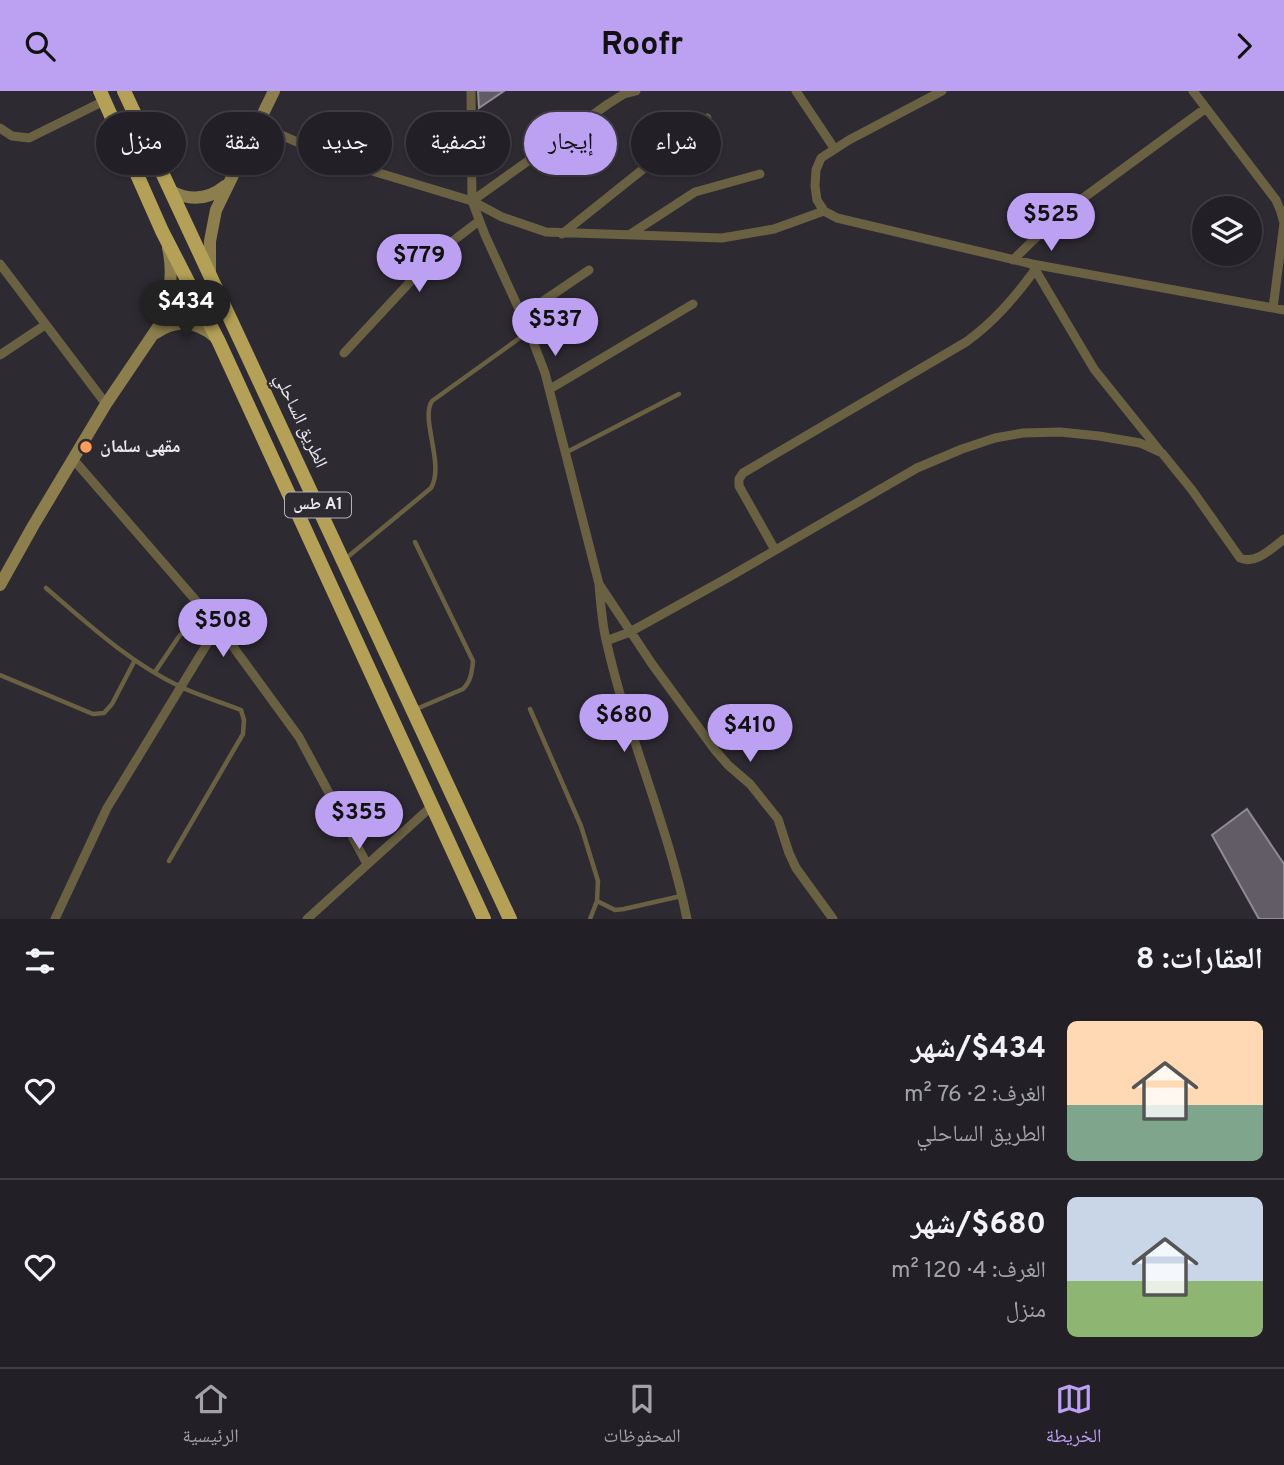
<!DOCTYPE html>
<html lang="ar">
<meta charset="utf-8">
<style>
body{margin:0;font-family:Overpass,"Noto Naskh Arabic",sans-serif;background:#2e2d32;color:#f1f3f6;direction:rtl;height:100vh;display:flex;flex-direction:column;font-size:26px;white-space:nowrap}
*{box-sizing:border-box;margin:0}
p{font-size:23px;color:#a2a3a7}
.icon{flex:none;width:38px;height:38px;fill:none;stroke:currentColor;stroke-width:2;stroke-linecap:round;stroke-linejoin:round}
.map{position:relative;height:828px;overflow:hidden;direction:ltr}
.side{display:flex;flex-direction:column;background:#222026;flex:1}
.side>*{flex:none}
.hud{position:absolute;left:21px;top:21px;width:700px;height:63px;direction:rtl;display:flex;gap:14px}
.buttons{position:absolute;left:1192px;top:105px;display:grid;gap:14px}
.buttons a{display:grid;place-items:center;width:70px;height:70px;border-radius:50%;background:#222026;box-shadow:0 2px 5px #0004,0 0 0 2px #3f3e43;font-size:35px}
.price{position:absolute;translate:-50% -60px;padding:0 16px;border-radius:24px;background:#bca0f2;color:#111;font-size:23px;line-height:46px;filter:drop-shadow(0 2px 4px #0008)}
.price::after{content:'';position:absolute;left:50%;top:42px;width:21px;height:16px;margin-left:-10px;background:inherit;clip-path:polygon(0 0,100% 0,50% 100%)}
.price.active{background:#222;color:#fff}
ul{padding:0;list-style:none}
li{display:flex;align-items:center;gap:21px;height:175px;padding:0 21px}
li+li{border-top:2px solid #3f3e43}
li span{display:grid;place-items:center;flex:none;width:196px;height:140px;border-radius:10px;color:#555}
li>.icon{margin-inline-start:auto}
span .icon{width:84px;height:84px;fill:#fffc;stroke-width:1}
li b{font-size:30px}
h2{display:flex;justify-content:space-between;align-items:center;height:84px;padding:0 21px;font-size:30px}
.pill{padding:0 24px;border-radius:32px;background:#222026;box-shadow:0 2px 5px #0004,0 0 0 2px #3f3e43;font-size:24px;line-height:63px}
.pill.active{background:#bca0f2;color:#111}
header{display:flex;justify-content:space-between;align-items:center;height:91px;padding:0 21px;background:#bca0f2;color:#111;font-size:32px;font-weight:700}
.tabs{display:flex;justify-content:space-around;align-items:center;height:98px;border-top:2px solid #3f3e43;background:#222026;font-size:19px;color:#a2a3a7}
.tabs a{display:grid;justify-items:center;gap:4px}
.tabs .active{color:#bca0f2}
.map>svg:first-child{display:block}
.building{fill:#625c66;stroke:#908a94;stroke-width:2}
.lines{fill:none;stroke-linecap:round;stroke-linejoin:round}
.service{stroke:#6a6143;stroke-width:4.5}
.minor{stroke:#6a6143;stroke-width:9}
.secondary{stroke:#8d7f4d;stroke-width:12}
.trunk{stroke:#b4a057;stroke-width:14}
.poi-dot{fill:#fe9c58;stroke:#2e2a32;stroke-width:2.5}
.labels{text-anchor:middle;dominant-baseline:central;stroke-width:5;stroke-linejoin:round;paint-order:stroke}
.shield{fill:#2e2a32;stroke:#b3b0b6;stroke-width:2}
.shield-label{font-size:16px;font-weight:bold;fill:#ece9ee}
.street-label{font-size:18px;fill:#ece9ee;stroke:#2e2a32}
.poi-label{font-size:18px;font-weight:bold;fill:#ece9ee;stroke:#2e2a32;text-anchor:start}
</style>
<header><svg class="icon" aria-label="forward" viewBox="0 0 24 24"><path d="M9 5l7 7-7 7"/></svg>Roofr<svg class="icon" aria-label="search" viewBox="0 0 24 24"><circle cx="10" cy="10" r="6"/><path d="M15 15l6 6"/></svg></header>
<div class="map">
<svg width="1284" height="828" viewBox="0 0 1284 828">
<rect width="100%" height="100%" fill="#2e2a32"/>
<path class="building" d="M478 0H504L479 17Z
M1247 718 1284 773V828H1259L1212 744Z"/>
<g class="lines">
<path class="service" d="M567 361 679 303
M344 469 431 397C445 373 420 328 432 310L528 241
M46 497C88 533 130 572 181 596 200 605 221 611 241 619L244 629 243 643 169 770
M155 581 180 544 210 526
M0 584 93 623 104 622 112 613 135 569
M530 618 581 735 598 790 597 810 590 828
M414 619 463 598C471 590 472 581 473 570L415 451
M597 810 615 819 624 818 681 805"/>
<path class="minor" d="M471 0 472 110 485 144 529 240 545 282 599 493 652 573 715 659 728 674 750 693 778 728 789 762 796 777 833 828
M796 0 834 57
M942 0 849 49 821 67 816 79 815 95 817 109 824 120 837 127 1032 173 1284 219
M1193 0 1276 109 1281 121 1284 132 1273 217
M258 34 327 64 369 79 472 110 502 126 546 141 722 147 774 138 824 120
M0 37 12 45 29 47 104 10
M472 110 608 13 624 3 636 0
M562 143 707 27
M629 144 695 101 760 83
M1013 169 1056 127 1206 17
M0 173 106 313
M1033 175 1094 278 1159 359
M521 225 589 179
M344 262 437 162 479 130
M0 264 45 234
M550 298 693 213
M73 368 218 535 299 646 367 773
M775 459 739 395V388L743 382 966 251C994 231 1015 206 1035 179
M599 494C601 514 602 534 607 553 628 646 668 734 687 828
M606 550 630 541 729 486 917 377 962 358 995 347 1023 342 1060 341 1099 345 1140 352 1162 362 1192 399 1240 467C1256 474 1272 457 1284 448
M55 828 107 717 218 535
M307 828 432 715"/>
<path class="secondary" d="M171 100C190 110 208 109 225 95
M210 182V150L216 119 274 0
M156 242C175 228 197 230 215 246
M0 494 33 435 106 313 160 233C170 208 174 183 168 157"/>
<path class="trunk" d="M100 0 162 140 219 251 484 828
M124 0 510 828"/>
</g>
<circle class="poi-dot" cx="86" cy="356" r="7"/>
<g class="labels">
<rect class="shield" x="285" y="401.5" width="66" height="25" rx="5"/>
<g class="shield-label">
<text x="318" y="414">طس A1</text>
</g>
<g class="street-label">
<text transform="translate(300 330) rotate(65)">الطريق الساحلي</text>
</g>
<g class="poi-label">
<text x="100" y="356">مقهى سلمان</text>
</g>
</g>
</svg>
<div class="buttons">
<a><svg class="icon" aria-label="layers" viewBox="0 0 24 24"><path d="M12 4l9 5-9 5-9-5zM3 14l9 5 9-5"/></svg></a>
</div>
<b class="price" style="left:1051px;top:162px">$525</b>
<b class="price" style="left:419px;top:203px">$779</b>
<b class="price active" style="left:186px;top:249px">$434</b>
<b class="price" style="left:555px;top:267px">$537</b>
<b class="price" style="left:223px;top:568px">$508</b>
<b class="price" style="left:624px;top:663px">$680</b>
<b class="price" style="left:750px;top:673px">$410</b>
<b class="price" style="left:359px;top:760px">$355</b>
<div class="hud">
<a class="pill">شراء</a>
<a class="pill active">إيجار</a>
<a class="pill">تصفية</a>
<a class="pill">جديد</a>
<a class="pill">شقة</a>
<a class="pill">منزل</a>
</div>
</div>
<section class="side">
<h2>العقارات: 8<svg class="icon" aria-label="filters" viewBox="0 0 24 24"><path d="M4 7h16M4 17h16"/><circle cx="9" cy="7" r="2"/><circle cx="15" cy="17" r="2"/></svg></h2>
<ul>
<li><span style="background:linear-gradient(#ffd9b3 60%,#7fa58c 0)"><svg class="icon" aria-label="home" viewBox="0 0 24 24"><path d="M3 11l9-7 9 7M6 9v11h12V9"/></svg></span><div><b>$434/شهر</b><p>الغرف: 2 · 76 m²</p><p>الطريق الساحلي</p></div><svg class="icon" aria-label="heart" viewBox="0 0 24 24"><path d="M12 20l-8-8c-3-5 5-10 8-4 3-6 11-1 8 4z"/></svg></li>
<li><span style="background:linear-gradient(#c9d6e8 60%,#8fb573 0)"><svg class="icon" aria-label="home" viewBox="0 0 24 24"><path d="M3 11l9-7 9 7M6 9v11h12V9"/></svg></span><div><b>$680/شهر</b><p>الغرف: 4 · 120 m²</p><p>منزل</p></div><svg class="icon" aria-label="heart" viewBox="0 0 24 24"><path d="M12 20l-8-8c-3-5 5-10 8-4 3-6 11-1 8 4z"/></svg></li>
</ul>
</section>
<nav class="tabs">
<a class="active"><svg class="icon" aria-label="map" viewBox="0 0 24 24"><path d="M3 6l6-2 6 2 6-2v14l-6 2-6-2-6 2zM9 4v14M15 6v14"/></svg>الخريطة</a>
<a><svg class="icon" aria-label="saved" viewBox="0 0 24 24"><path d="M7 4h10v16l-5-4-5 4z"/></svg>المحفوظات</a>
<a><svg class="icon" aria-label="home" viewBox="0 0 24 24"><path d="M3 11l9-7 9 7M6 9v11h12V9"/></svg>الرئيسية</a>
</nav>
